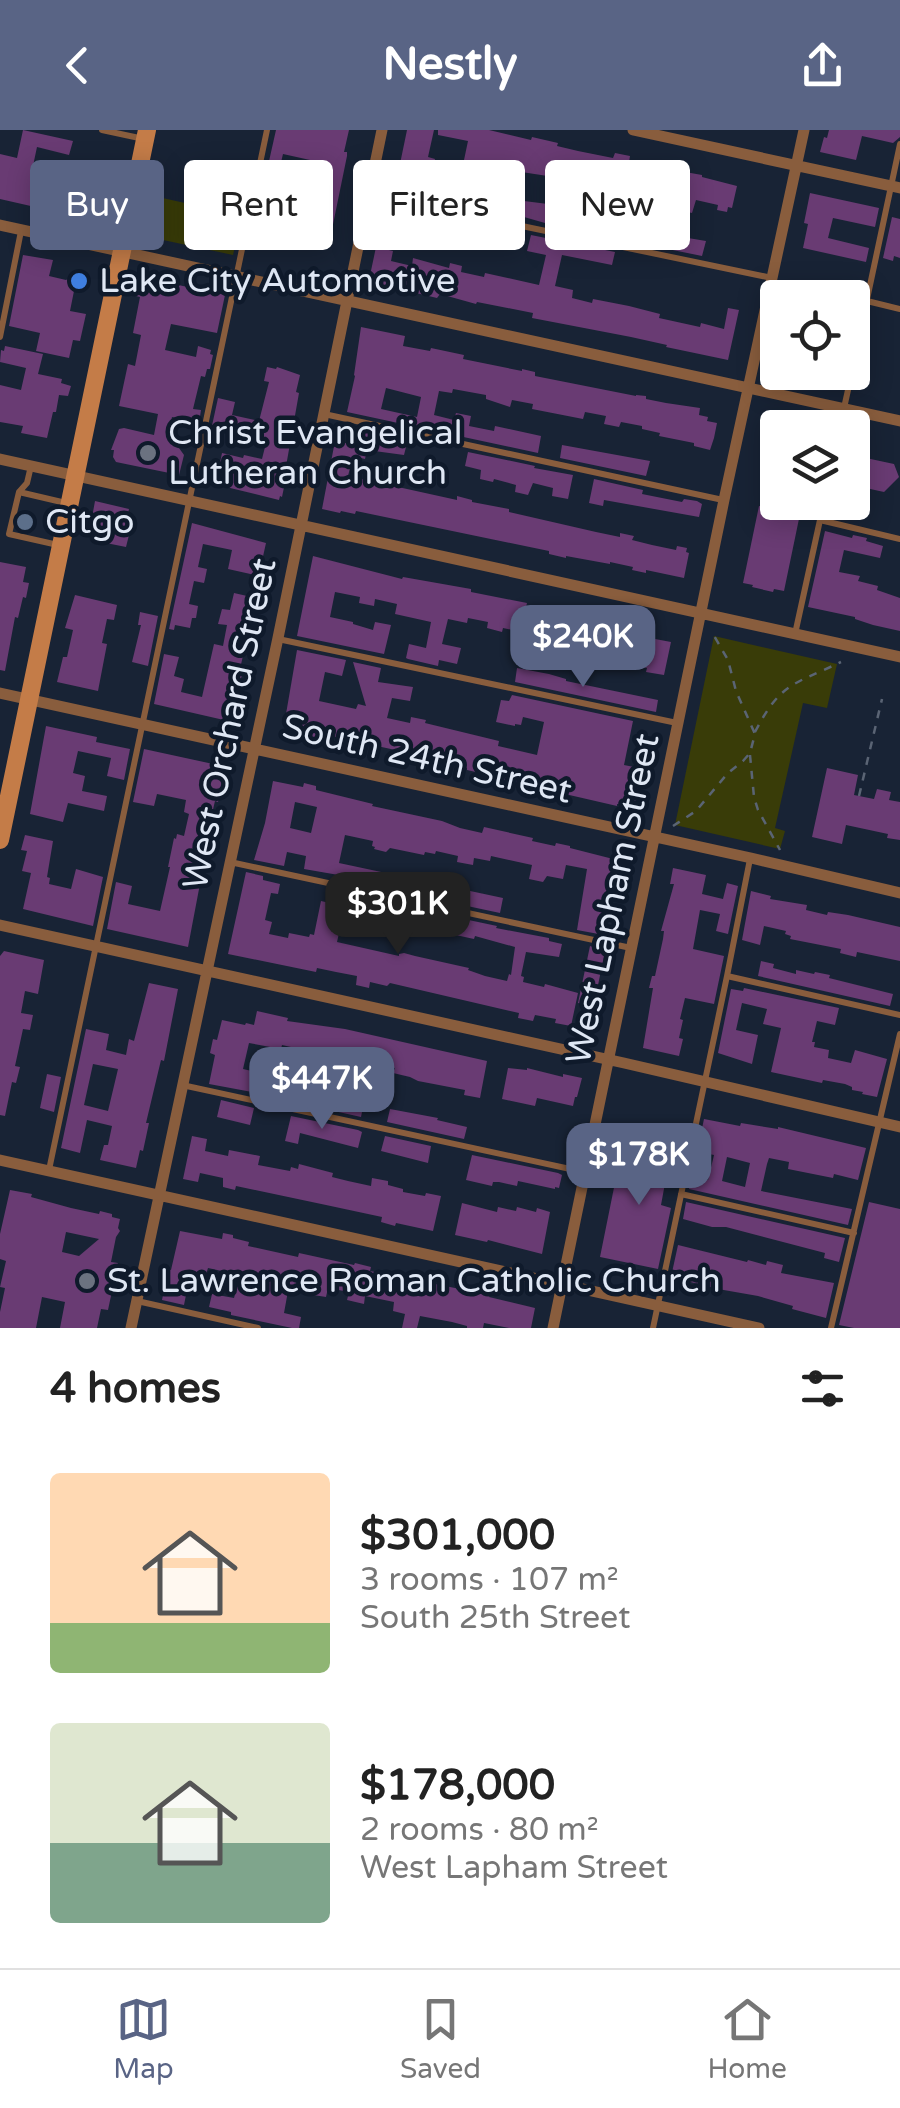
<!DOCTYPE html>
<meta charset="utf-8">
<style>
body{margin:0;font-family:"Varela Round",sans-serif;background:#f2f2f2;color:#222;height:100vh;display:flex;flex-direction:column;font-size:38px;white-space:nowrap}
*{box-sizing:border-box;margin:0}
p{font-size:32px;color:#767676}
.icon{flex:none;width:55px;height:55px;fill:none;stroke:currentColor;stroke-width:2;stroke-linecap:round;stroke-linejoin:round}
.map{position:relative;height:1198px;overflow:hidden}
.sheet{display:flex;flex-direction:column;background:#fff;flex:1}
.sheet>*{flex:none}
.top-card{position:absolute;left:30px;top:30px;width:840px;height:90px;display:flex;gap:20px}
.fabs{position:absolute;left:760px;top:150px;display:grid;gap:20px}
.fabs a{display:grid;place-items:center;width:110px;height:110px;border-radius:10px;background:#fff;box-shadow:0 5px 25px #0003;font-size:50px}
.price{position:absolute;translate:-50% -85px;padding:0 22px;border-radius:20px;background:#596485;color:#fff;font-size:32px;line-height:65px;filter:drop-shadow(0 2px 5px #0008)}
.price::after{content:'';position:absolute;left:50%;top:60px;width:30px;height:22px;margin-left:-15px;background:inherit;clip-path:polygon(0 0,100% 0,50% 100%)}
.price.current{background:#222;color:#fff}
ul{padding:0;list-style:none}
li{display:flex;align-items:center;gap:30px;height:250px;padding:0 50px}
li span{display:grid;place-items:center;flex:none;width:280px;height:200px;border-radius:10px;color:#555}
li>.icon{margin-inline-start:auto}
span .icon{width:120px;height:120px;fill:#fffc;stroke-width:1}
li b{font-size:42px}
h2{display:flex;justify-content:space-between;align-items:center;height:120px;padding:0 50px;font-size:42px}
.pill{padding:0 35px;border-radius:10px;background:#fff;box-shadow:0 5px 25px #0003;font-size:35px;line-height:90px}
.pill.current{background:#596485;color:#fff}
header{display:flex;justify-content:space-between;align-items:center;height:130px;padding:0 50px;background:#596485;color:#fff;font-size:45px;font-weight:700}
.menu{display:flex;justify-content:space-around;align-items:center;height:140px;border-top:2px solid #e0e0e0;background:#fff;font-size:28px;color:#767676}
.menu a{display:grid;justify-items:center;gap:5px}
.menu .current{color:#596485}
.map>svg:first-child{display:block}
.green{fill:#393c08}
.building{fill:#693b73;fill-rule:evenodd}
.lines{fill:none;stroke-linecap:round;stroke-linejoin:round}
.path{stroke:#5a6474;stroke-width:2.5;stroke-dasharray:8 8;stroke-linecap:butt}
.lane{stroke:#895d3d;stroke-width:6}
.street{stroke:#895d3d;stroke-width:11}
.secondary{stroke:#c47c48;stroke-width:18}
.shop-dot{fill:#3f7fe0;stroke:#0f1a2b;stroke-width:4}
.worship-dot{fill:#6b7280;stroke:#0f1a2b;stroke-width:4}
.service-dot{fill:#5c6f8a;stroke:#0f1a2b;stroke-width:4}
.labels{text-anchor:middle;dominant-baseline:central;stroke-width:9;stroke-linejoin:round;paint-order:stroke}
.poi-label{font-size:35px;fill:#dfe7f4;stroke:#0f1a2b;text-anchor:start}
.street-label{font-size:35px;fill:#dfe7f4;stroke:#0f1a2b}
</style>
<header><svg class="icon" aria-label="back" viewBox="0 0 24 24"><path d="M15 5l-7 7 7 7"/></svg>Nestly<svg class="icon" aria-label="share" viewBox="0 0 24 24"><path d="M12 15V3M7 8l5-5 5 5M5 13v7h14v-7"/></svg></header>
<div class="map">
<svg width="900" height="1198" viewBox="0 0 900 1198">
<rect width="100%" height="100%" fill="#182335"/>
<path class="green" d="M188 62 200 65 201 62 245 72 233 125 149 107 158 67 185 73Z
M714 506 837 534 827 578 803 573 775 698 785 701 780 719 675 695Z"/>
<path class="building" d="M23 0 73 11 69 25 37 17 30 50 62 58 57 82 0 69V24L17 28Z
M276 0H349L344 22H347V26L330 109 297 102 301 84 275 78 272 92 256 89ZM283 24 310 30 304 55 277 49Z
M407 0H434L428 27 435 29 432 44 454 48 453 54 456 55 451 74 410 66 411 62 395 58Z
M438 0H489L531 10 532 7 558 13 557 16 578 21 613 28 615 23 630 26 629 32 702 45V47L737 56 732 78 728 77 727 82 717 80 718 75 696 70 692 83 679 80 680 76 663 71 623 63 616 94 655 103 657 93 672 96 670 105 706 111 702 126 580 101 583 87 601 91 608 60 579 54 578 56 567 54 559 88 554 87 552 95 510 83 509 86 490 82 500 38 464 30 468 11 438 5ZM515 41 554 47 548 74 508 69Z
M829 0H900V7L893 13 862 6 856 30 820 22 824 7 827 8Z
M810 63 879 78 875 97 833 88 828 108 869 118 866 132 803 118 808 94 804 93Z
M408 79 507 100 504 113 470 104 469 111 433 101 432 107 418 104 419 98 404 95Z
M892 87 900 89V128L894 126 893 131 883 128Z
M531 105 615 122 612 135 562 125 555 156 573 160 572 168 592 173 593 169 629 176 660 184 659 188 700 197 701 193 724 199 728 178 739 180 728 230 666 217 667 215 631 207 532 188 533 183 513 179 477 172 476 174 440 164 437 168 416 163V160L386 154 385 159 368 155 376 117 393 121 391 131 412 136 413 128 449 138 450 133 462 136 461 142 484 147 485 143 539 155 546 125 527 121Z
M23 125 53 130 49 146 66 150 80 141 87 153 74 161 70 181 86 184 80 211 73 210 69 228 36 221 40 203 9 196Z
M141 147 225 165 217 203 171 194 165 220 196 227 198 216 211 220 210 224 213 225 210 239H207L205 247 201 246 193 279 201 280 199 293 172 287 167 308 181 311 179 318 184 325 179 345 116 332 113 327 114 320H111L119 299 124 298 154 305 158 284 119 276 128 234 135 236 141 205 133 203 140 167 136 166Z
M361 197 405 206 403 216 430 221 431 218 464 225 463 229 522 241V239L535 242V246L636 266V265L646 266V269L666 273 700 278 699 285 708 287 707 291 717 293 714 308 710 320 694 316V313L659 306 660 303 642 299V296L621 292 619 297 604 294 606 286 585 282 583 289 532 279 533 274 512 270 510 277 486 269V265L453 259 452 263 439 261 434 285 454 290 456 283 471 286 469 296 494 301 495 296 541 306 538 323 347 282 355 246 354 245ZM386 258 421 267 417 287 381 279Z
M5 216 43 224 38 244 62 249 61 253 71 256 68 266 59 265 56 282H53L47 308 21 303 23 296 0 292V255L21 260 26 238 0 232 1 220 4 221Z
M267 237 276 239 277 237 300 245 296 262 299 263 285 342 287 343 282 367 280 366 279 370 222 356 223 354 216 353 222 323 243 328 244 325 262 329 267 309 222 299 218 316 208 314 218 268 235 272 232 285 259 291 269 252 264 251Z
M359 298 408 309 404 325 367 320 365 329 353 326 348 346 457 370V366L472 370V372L509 379V382L596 402 620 407V403L634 406 632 410 652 415 676 420 677 416 687 418 686 422 689 423 684 448 646 440V443L632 440 633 437 610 432V434L566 426V428L549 424V421L356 381 355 384 341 381 340 383 322 379 335 311 355 315Z
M562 315 650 331 646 346 560 328Z
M468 322 535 336 534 338 573 345 568 369 552 366 553 358 533 353 528 365 515 362 516 355 494 349 493 352 480 349 481 340 465 336Z
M852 325 894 334 899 347 884 362 852 355Z
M594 349 643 360 642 364 682 372 684 369 697 371 702 374 699 387 604 370 603 376 589 373Z
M95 371 129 379 124 400 130 401 126 417 91 410 95 393H91Z
M759 376 800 384 784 461 774 459 773 462 752 457 753 455 743 453Z
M192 393 266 413 262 431H263L260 446 228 439 232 420 203 414 198 437 207 439 205 449 204 453 194 451 189 474 198 476 196 488H192L190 498 175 495 174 500 169 499Z
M825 401 852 408 853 405 867 408 866 411 883 416 880 428 844 420 839 442 860 446 858 451 878 456 877 460 900 468V501L873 495 855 489V487L808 477Z
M313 426 402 449 403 447 471 459V462L527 473 526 477 581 488 580 492 602 499 671 512 664 545 646 542 647 538 610 530 605 534 582 529 583 524 558 519 559 510 538 506 537 509 522 506 523 502 503 498 502 502 487 498 488 492 468 488 467 493 448 489 442 514 461 518 457 534 439 530 438 536 408 529 406 528 409 514 426 518 431 492 395 484 397 474 375 469 374 476 359 473 360 467 335 462 330 487 353 492V494L373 500 375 492 391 495 384 524 297 506Z
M0 432 26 437 23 452 29 453 26 468 23 467 18 488 15 487 5 541 0 540Z
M234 463 256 468 240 539 243 540 238 561 243 562 237 593 154 574 164 524 179 527 174 546 184 549 181 562 202 567 214 514 223 516 227 495 218 494 222 479 230 480Z
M75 465 117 475 114 490 107 489 102 513 107 514 98 561 57 552 63 527H67L73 500 65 498Z
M140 482 158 486 148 536 132 532 141 495H138Z
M297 520 346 530 342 546 325 542 319 571 356 579 358 574 366 576 353 532 381 538 378 552 413 557 410 571 392 568 387 588 410 593 411 587 426 590 425 593 499 611 498 616 537 625 544 592 523 587 521 595 515 594V596L496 592 501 570 509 571 512 565 633 591 624 635 644 639 635 676 617 674V676L565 664 566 661 493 648V646L467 640V638L457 636 458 632 422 624 423 621 401 617 400 621 331 606 329 612 294 605 295 602 287 600 290 585 286 584Z
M517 538 549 544 566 549V551L658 570 656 582 515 552Z
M46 596 97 607 96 612 130 619 124 650 107 646 111 628 78 621 73 643 85 646 82 661 107 666 104 681 68 673 63 692 30 684Z
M144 619 227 637 218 672 215 671 211 688 206 687 201 710 207 711 201 738H203L188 817 107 799 116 752 132 756 128 774 160 781 170 737H168L174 708 176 709 177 704 184 706 189 684 184 682 186 670 157 664 154 676 133 672Z
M827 638 858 645 854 665 874 669 877 659 891 662 889 670 900 672V710L887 708 888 704 846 695 842 714 812 707Z
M273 651 303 657 304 653 316 656V660L373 674 372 676 442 691 460 698 482 703 484 697 533 708 532 711 555 716 556 713 570 716V718L621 731 618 746 615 745 604 805 577 800 587 739 566 735 563 749 547 746 543 752 529 749 532 735 491 726 490 731 474 728 473 735 457 732 458 726 436 721 435 724 425 722 424 725 390 718 386 722 374 719 375 717 372 716 373 711 345 705 339 733 503 768 500 783 350 751V747L304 739 306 726 287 722 284 736 254 730 265 693ZM295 672 317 677 311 703 290 698Z
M25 705 53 711 47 747 50 748 49 754 71 759 76 739 103 747 93 796 23 779 31 743 22 741 27 721 21 720Z
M673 738 706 745 702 764 723 769 727 753 738 756 728 804 716 801 720 784 700 780 693 819 724 826 714 874 685 868 680 889 683 890 679 908 683 909 679 926 643 918 653 858H649L652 846H655L663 809 664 801H661L674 754H670Z
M246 742 263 746V750L280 754 278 764 271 763 265 790 272 792 269 804 288 808 289 803 309 807 310 804 314 805 321 771 334 774 336 766 346 768 347 764 372 770 369 784 349 780 347 791 342 790 337 812 399 826V824L404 823 415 826 469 838 468 840 485 846 507 851 509 844 511 845 515 817 475 806 474 809 442 802 445 785 497 796 496 798 549 808V811L562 814 559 827 526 822 521 846 524 847 523 852 544 857 545 854 578 863 571 896 555 893 556 889 535 885 533 891 518 888 519 883 390 853 387 856 370 852 369 858 356 855 357 846 336 842 317 838 316 842 228 824Z
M751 761 771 766 770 769 807 775 806 780 827 785 828 782 848 785 900 797V831L857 822 856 827 840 823 841 819 790 809 791 806 785 804 786 801 764 796 760 815 742 810Z
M590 816 605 821 597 860 601 861 598 877 578 873Z
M4 821 44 830 38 864 25 861 21 883 33 885 30 900 23 899 15 936 20 937 16 953 12 952 5 986 0 985V826Z
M761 831 774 834 773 838 796 844V840L814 844 815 842 830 845 829 848 893 864 890 876 758 846Z
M149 853 178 859 164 931 161 930 146 993H149L143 1021 140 1020 136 1038 100 1030 104 1015H108L112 996 87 990 80 1023 61 1018 86 899 109 904 106 920 126 925 129 909 134 911ZM93 934 118 939 108 981 84 975Z
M744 858 839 878 835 895 817 891 812 912H815L814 917 829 920 828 928 851 933 855 920 887 929 877 967 862 964 863 962 852 960V957L845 954 823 950 822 953 771 942 781 898 763 894 767 879 742 873 736 900 758 905 752 934 718 923 731 859 743 861Z
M257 881 288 888 287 891 345 899 487 931 480 968 464 965 465 960 418 951 410 947 393 943 395 938 355 930 354 935 330 930 329 932 315 929 314 932 302 929 304 920 282 915 281 919 249 913 243 939 273 946 271 951 364 972 361 987 294 972 295 970 209 954 215 925 210 923 213 909 217 910 222 890 245 895 246 893 254 895Z
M508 938 527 940V938L563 947V944L582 948 577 967H575L573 976 537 968 535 976 502 969Z
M47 944 61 947 54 982 40 978Z
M221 970 254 978 250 995 217 987Z
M390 979 438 988 437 990 467 997 464 1009 387 992Z
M291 986 358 1000 362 1002 358 1018 300 1003 298 1014 285 1011Z
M704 989 740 996 741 993 778 999V997L866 1018 858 1050 834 1044 833 1048 788 1039 789 1032 769 1028 767 1034 761 1061 852 1079 848 1095 689 1059 692 1046 708 1050 714 1025 699 1022 700 1018 698 1017ZM727 1027 750 1033 745 1057 722 1051Z
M192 1006 207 1009 205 1021 228 1026 229 1020 260 1026 258 1035 290 1041 291 1037 298 1039 299 1034 333 1043 332 1047 348 1051 371 1056 372 1048 388 1051V1055L403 1059V1062L425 1066 426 1063 441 1066 433 1101 396 1093 395 1096 381 1092 382 1087 326 1075 236 1056 235 1060 223 1057V1048L200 1043 198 1052 183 1049Z
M385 1006 431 1016 428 1033 381 1021Z
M623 1013 671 1023V1026L676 1027 671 1049 666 1048 661 1075 671 1078 658 1139 600 1127Z
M472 1025 558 1043 562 1045 559 1058 555 1057V1059L518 1051 517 1056 499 1052H493L492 1056 466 1050Z
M10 1060 32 1064 31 1067 71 1078 99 1084 100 1081 112 1084V1087L120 1089 118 1098 120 1101 116 1107 111 1132 118 1133 108 1180 101 1179 97 1198H60L65 1172 42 1167 36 1198H0V1182L5 1158 0 1157 6 1131 0 1129V1104ZM66 1102 99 1109 79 1126 62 1122Z
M686 1072 845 1108 839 1132 824 1128 825 1123 726 1097H712L683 1089Z
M869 1072 900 1079V1198H854L839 1195Z
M462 1073 497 1082 498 1077 516 1081 517 1077 536 1082 537 1078 550 1082 542 1124 488 1110 487 1112 455 1105Z
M180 1101 222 1109 223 1103 233 1105V1108L249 1112 248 1116 298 1127 299 1123 354 1135 355 1133 371 1137 370 1141 490 1165 489 1167 535 1178 531 1198H509L484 1193 483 1198H467V1196L452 1192 420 1186 417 1198H402L405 1184 393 1181 394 1172 365 1166 364 1174 347 1170 349 1162 328 1158 326 1167 288 1161 284 1183 301 1187 299 1198H292L231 1185V1182L209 1177 212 1164 234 1168 240 1145 208 1138 202 1158 188 1155 184 1175 162 1170 168 1139 171 1140Z
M678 1115 747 1132 748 1130 766 1135 767 1131 783 1135 781 1143 834 1153 826 1188 792 1179 793 1176 758 1166 718 1159 671 1147Z"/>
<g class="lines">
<path class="path" d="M837 298V297
M755 602C781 552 793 555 841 532
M750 625 754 667 758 680 780 720
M859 666 882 569
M673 696 696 681 728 643 743 631 750 623 755 604 736 561 728 530 713 504"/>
<path class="lane" d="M102 0 144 9
M368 64 772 148
M867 171 900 179
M0 207 21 101
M852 240 900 14
M844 278 852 242
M324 284 723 370
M31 336 27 353 19 362 9 404 58 415
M19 362 66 373
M795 504 820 390 900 409
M278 509 677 593
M230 732 631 818
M727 846 750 729
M182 955 584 1042
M49 1040 267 0
M681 1064 854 1103
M137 1171 258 1198
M653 1198 727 846 900 885
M831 1198 900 904"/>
<path class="street" d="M633 0 900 58
M0 95 900 291
M0 329 900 527
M0 563 751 728 900 763
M0 795 624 933 900 997
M0 1030 759 1198
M131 1198 278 508 382 0
M553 1198 724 370 804 0"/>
<path class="secondary" d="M0 710 147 0"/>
</g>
<circle class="shop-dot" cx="79" cy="151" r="10"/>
<g class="worship-dot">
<circle cx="148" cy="323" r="10"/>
<circle cx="87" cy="1151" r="10"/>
</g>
<circle class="service-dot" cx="25" cy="392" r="10"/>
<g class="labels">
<g class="poi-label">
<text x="99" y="151">Lake City Automotive</text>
<text x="168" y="303">Christ Evangelical<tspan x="168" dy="40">Lutheran Church</tspan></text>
<text x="45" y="392">Citgo</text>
<text x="107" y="1151">St. Lawrence Roman Catholic Church</text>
</g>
<g class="street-label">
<text transform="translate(230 594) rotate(-78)">West Orchard Street</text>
<text transform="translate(427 629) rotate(13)">South 24th Street</text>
<text transform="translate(613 769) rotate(-78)">West Lapham Street</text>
</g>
</g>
</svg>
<div class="fabs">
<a><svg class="icon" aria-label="locate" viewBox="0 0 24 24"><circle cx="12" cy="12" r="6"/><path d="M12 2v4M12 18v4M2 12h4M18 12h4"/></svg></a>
<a><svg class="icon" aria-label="layers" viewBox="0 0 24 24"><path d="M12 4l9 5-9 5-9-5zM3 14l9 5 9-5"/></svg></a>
</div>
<b class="price" style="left:583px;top:560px">$240K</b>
<b class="price current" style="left:398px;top:827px">$301K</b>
<b class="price" style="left:322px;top:1002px">$447K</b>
<b class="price" style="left:639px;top:1078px">$178K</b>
<div class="top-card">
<a class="pill current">Buy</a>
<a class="pill">Rent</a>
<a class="pill">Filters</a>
<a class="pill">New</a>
</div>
</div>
<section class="sheet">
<h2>4 homes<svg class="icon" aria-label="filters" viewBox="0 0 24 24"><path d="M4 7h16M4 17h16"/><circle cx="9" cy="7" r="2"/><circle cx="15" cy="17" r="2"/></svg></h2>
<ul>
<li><span style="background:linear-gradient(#ffd9b3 75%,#8fb573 0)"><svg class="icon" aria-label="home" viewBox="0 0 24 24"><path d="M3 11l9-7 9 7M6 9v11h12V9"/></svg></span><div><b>$301,000</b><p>3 rooms · 107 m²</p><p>South 25th Street</p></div></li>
<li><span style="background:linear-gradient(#dfe7d0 60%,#7fa58c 0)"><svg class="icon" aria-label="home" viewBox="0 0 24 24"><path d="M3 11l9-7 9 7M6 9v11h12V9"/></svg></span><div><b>$178,000</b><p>2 rooms · 80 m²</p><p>West Lapham Street</p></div></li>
</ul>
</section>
<nav class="menu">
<a class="current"><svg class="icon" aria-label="map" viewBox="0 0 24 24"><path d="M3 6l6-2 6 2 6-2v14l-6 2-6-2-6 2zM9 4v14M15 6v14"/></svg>Map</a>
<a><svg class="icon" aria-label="saved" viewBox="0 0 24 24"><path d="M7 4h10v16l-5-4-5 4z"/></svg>Saved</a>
<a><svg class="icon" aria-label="home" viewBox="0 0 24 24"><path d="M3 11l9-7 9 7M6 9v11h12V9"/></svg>Home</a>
</nav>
